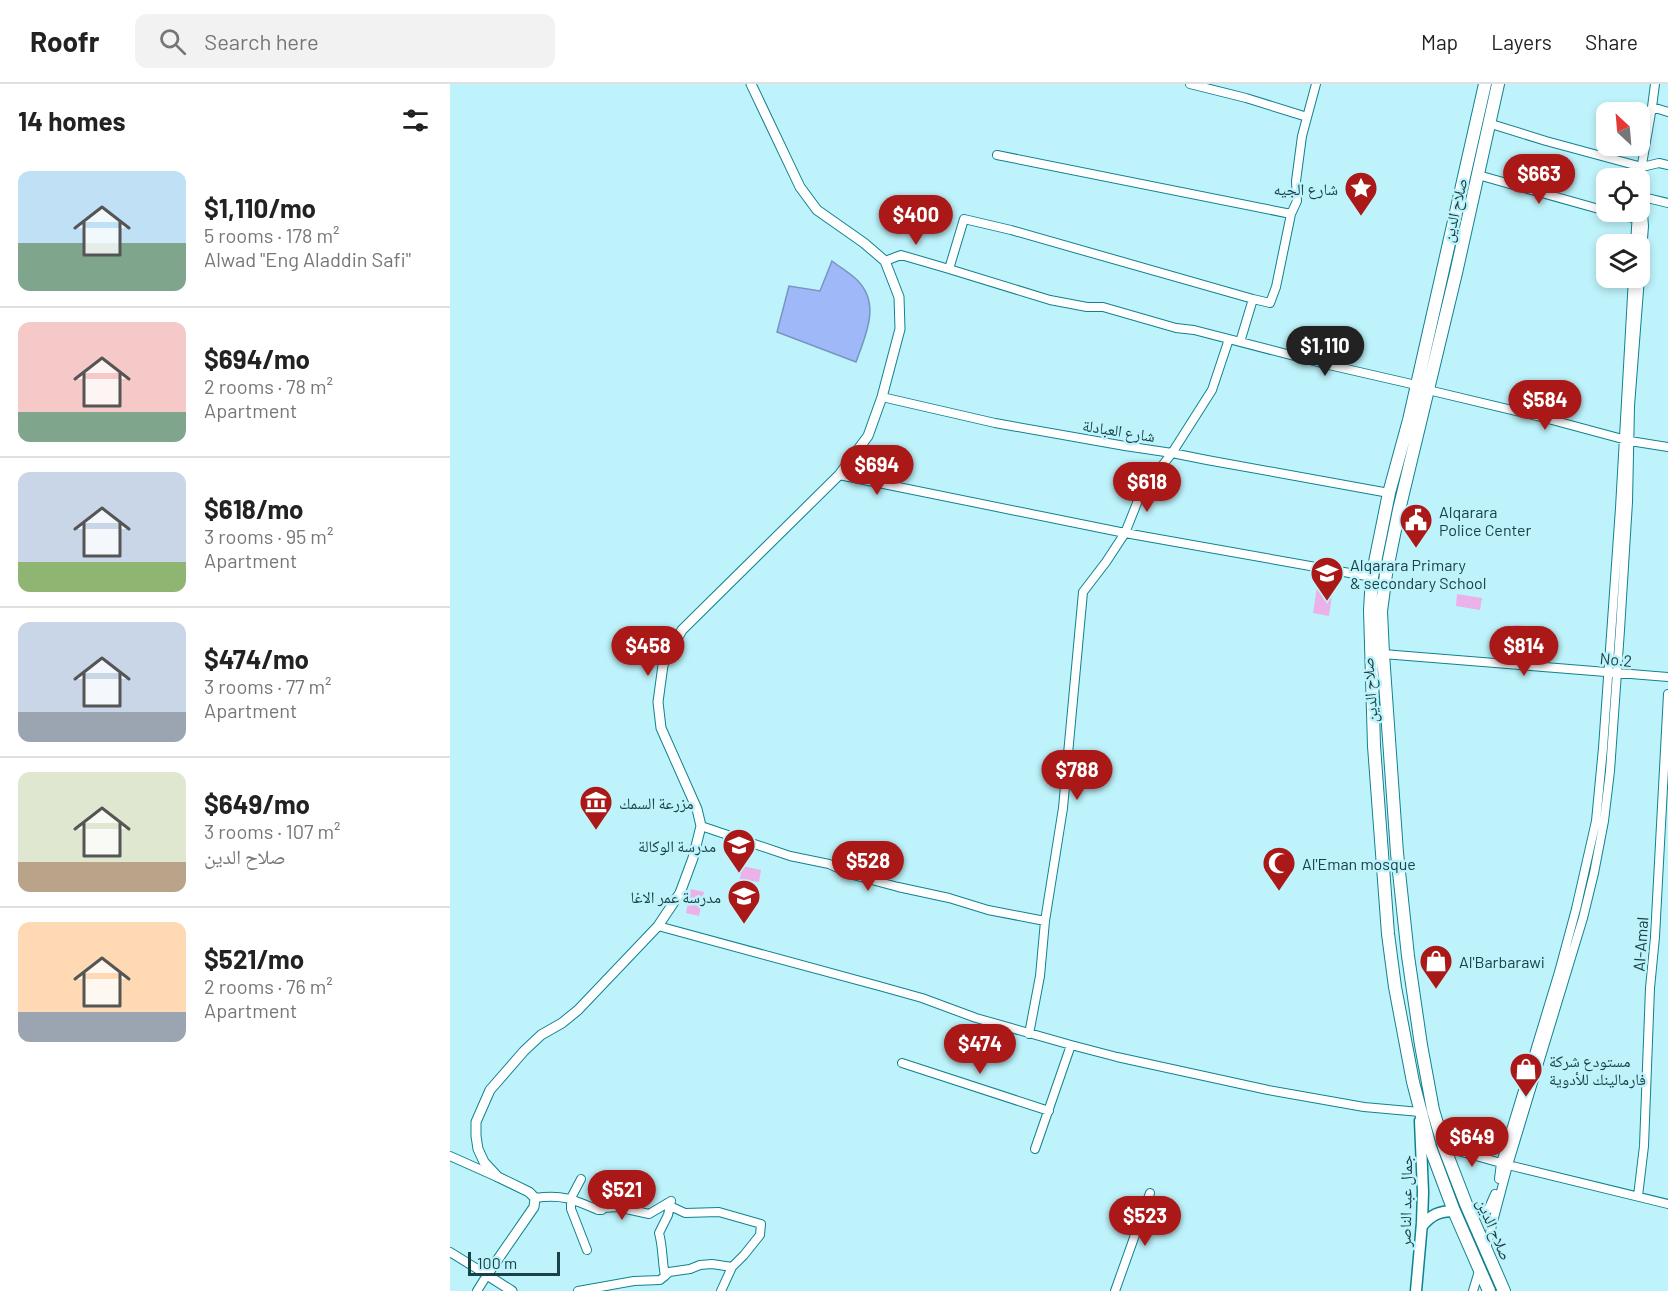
<!DOCTYPE html>
<meta charset="utf-8">
<style>
body{margin:0;font-family:Barlow,"Noto Naskh Arabic",sans-serif;background:#f2f2f2;color:#222;height:100vh;display:flex;flex-direction:column;font-size:22px;white-space:nowrap}
*{box-sizing:border-box;margin:0}
p{font-size:20px;color:#767676}
.icon{flex:none;width:33px;height:33px;fill:none;stroke:currentColor;stroke-width:2;stroke-linecap:round;stroke-linejoin:round}
.map{position:relative;flex:1;overflow:hidden}
.sheet{display:flex;flex-direction:column;background:#fff;width:450px}
.sheet>*{flex:none}
.needle{width:39px;rotate:334deg}
.buttons{position:absolute;left:1146px;top:18px;display:grid;gap:12px}
.buttons a{display:grid;place-items:center;width:54px;height:54px;border-radius:12px;background:#fff;box-shadow:0 3px 9px #0003;font-size:30px}
.scale{position:absolute;left:18px;bottom:15px;width:92px;box-sizing:border-box;padding-left:6px;border:3px solid #194248;border-top:0;font-size:16px;line-height:21px;white-space:nowrap;color:#194248;-webkit-text-stroke:4px #bef3fb;paint-order:stroke}
.price{position:absolute;translate:-50% -51px;padding:0 14px;border-radius:21px;background:#aa1818;color:#fff;font-size:20px;line-height:39px;filter:drop-shadow(0 2px 3px #0008)}
.price::after{content:'';position:absolute;left:50%;top:36px;width:18px;height:14px;margin-left:-9px;background:inherit;clip-path:polygon(0 0,100% 0,50% 100%)}
.price.current{background:#222;color:#fff}
ul{padding:0;list-style:none}
li{display:flex;align-items:center;gap:18px;height:150px;padding:0 18px}
li+li{border-top:2px solid #e0e0e0}
li span{display:grid;place-items:center;flex:none;width:168px;height:120px;border-radius:12px;color:#555}
li>.icon{margin-inline-start:auto}
span .icon{width:72px;height:72px;fill:#fffc;stroke-width:1}
li b{font-size:26px}
h2{display:flex;justify-content:space-between;align-items:center;height:72px;padding:0 18px;font-size:26px}
header{display:flex;align-items:center;gap:36px;box-sizing:border-box;height:84px;padding:0 30px;background:#fff;border-bottom:2px solid #e0e0e0}
header strong{font-size:28px}
nav{display:flex;gap:33px;margin-inline-start:auto;font-size:21px}
.search{width:420px;height:54px;background:#f2f2f2;display:flex;align-items:center;gap:15px;box-sizing:border-box;padding:0 21px;border-radius:12px;color:#767676;font-size:22px}
main{display:flex;flex:1;min-height:0}
.map>svg:first-child{display:block}
.green{fill:#eab2e8}
.water{fill:#9fb8f7;stroke:#7795c2;stroke-width:1.5}
.lines{fill:none;stroke-linecap:round;stroke-linejoin:round}
.minor-casing{stroke:#10828f;stroke-width:10}
.tertiary-casing{stroke:#10828f;stroke-width:11}
.secondary-casing{stroke:#10828f;stroke-width:13}
.trunk-casing{stroke:#10828f;stroke-width:14}
.minor{stroke:#fff;stroke-width:8}
.tertiary{stroke:#fff;stroke-width:9}
.secondary{stroke:#fff;stroke-width:10}
.trunk{stroke:#fff;stroke-width:12}
.labels{text-anchor:middle;dominant-baseline:central;stroke-width:5;stroke-linejoin:round;paint-order:stroke}
.poi-label{font-size:16px;fill:#194248;stroke:#bef3fb;text-anchor:start}
.street-label{font-size:16px;fill:#194248;stroke:#bef3fb}
</style>
<header>
<strong>Roofr</strong>
<div class="search"><svg class="icon" aria-label="search" viewBox="0 0 24 24"><circle cx="10" cy="10" r="6"/><path d="M15 15l6 6"/></svg>Search here</div>
<nav><a>Map</a><a>Layers</a><a>Share</a></nav>
</header>
<main>
<section class="sheet">
<h2>14 homes<svg class="icon" aria-label="filters" viewBox="0 0 24 24"><path d="M4 7h16M4 17h16"/><circle cx="9" cy="7" r="2"/><circle cx="15" cy="17" r="2"/></svg></h2>
<ul>
<li><span style="background:linear-gradient(#bfe0f5 60%,#7fa58c 0)"><svg class="icon" aria-label="home" viewBox="0 0 24 24"><path d="M3 11l9-7 9 7M6 9v11h12V9"/></svg></span><div><b>$1,110/mo</b><p>5 rooms · 178 m²</p><p>Alwad &quot;Eng Aladdin Safi&quot;</p></div></li>
<li><span style="background:linear-gradient(#f6c9c9 75%,#7fa58c 0)"><svg class="icon" aria-label="home" viewBox="0 0 24 24"><path d="M3 11l9-7 9 7M6 9v11h12V9"/></svg></span><div><b>$694/mo</b><p>2 rooms · 78 m²</p><p>Apartment</p></div></li>
<li><span style="background:linear-gradient(#c9d6e8 75%,#8fb573 0)"><svg class="icon" aria-label="home" viewBox="0 0 24 24"><path d="M3 11l9-7 9 7M6 9v11h12V9"/></svg></span><div><b>$618/mo</b><p>3 rooms · 95 m²</p><p>Apartment</p></div></li>
<li><span style="background:linear-gradient(#c9d6e8 75%,#9aa5b1 0)"><svg class="icon" aria-label="home" viewBox="0 0 24 24"><path d="M3 11l9-7 9 7M6 9v11h12V9"/></svg></span><div><b>$474/mo</b><p>3 rooms · 77 m²</p><p>Apartment</p></div></li>
<li><span style="background:linear-gradient(#dfe7d0 75%,#b9a48a 0)"><svg class="icon" aria-label="home" viewBox="0 0 24 24"><path d="M3 11l9-7 9 7M6 9v11h12V9"/></svg></span><div><b>$649/mo</b><p>3 rooms · 107 m²</p><p>صلاح الدين</p></div></li>
<li><span style="background:linear-gradient(#ffd9b3 75%,#9aa5b1 0)"><svg class="icon" aria-label="home" viewBox="0 0 24 24"><path d="M3 11l9-7 9 7M6 9v11h12V9"/></svg></span><div><b>$521/mo</b><p>2 rooms · 76 m²</p><p>Apartment</p></div></li>
</ul>
</section>
<div class="map">
<svg width="1218" height="1207" viewBox="0 0 1218 1207">
<rect width="100%" height="100%" fill="#bef3fb"/>
<path class="green" d="M867 503 883 505 879 532 863 529Z
M1007 510 1032 514 1030 526 1006 522Z
M1064 541 1077 542 1074 565 1061 563Z
M292 782 311 786 309 798 290 795Z
M241 805 254 808 249 832 236 829Z"/>
<path class="water" d="M382 177C390 183 398 188 405 194 432 218 416 250 406 278L327 248 339 202 370 207Z"/>
<g class="lines">
<g class="minor-casing">
<path id="minor" d="M740 0 796 14 857 33
M1202 23 1218 28
M1038 39 1096 57 1192 83 1209 79 1218 81
M547 71 841 130
M1191 86 1202 23 1205 0
M1028 91 1156 127
M1193 113 1218 119
M1159 128 1186 135
M1185 160 1187 128
M435 177 451 171 499 185
M803 215 561 146 514 135 499 185 600 216 637 223H653L726 244 744 246 879 281 966 301
M790 258 803 215 820 219 826 203 841 130 847 117 846 97 852 52 866 0
M978 306 1087 332 1180 357 1218 363
M432 313 545 339 675 362 722 369 757 376 939 409
M389 391 675 449 922 493
M933 570 1218 593
M251 742 340 772 379 780 403 791 448 803 499 814 538 826 595 837
M208 842 429 902 472 914 526 934 621 961 667 973 818 1006 914 1023 970 1028
M579 950 590 892 595 837 613 724 633 508 656 478 675 449 691 409 722 369 762 306 779 255
M452 979 599 1027
M994 1063 1058 1081 1218 1120
M585 1065 621 961
M0 1072 47 1093
M131 1095 121 1114V1125L137 1166
M1049 1095 1051 1079 1109 888 1126 825 1146 737 1153 664 1170 424 1183 194
M1188 1112 1194 1062 1200 904 1205 853 1218 610
M85 1114C112 1110 123 1115 148 1126H152L154 1124 167 1123 199 1130 221 1117
M220 1122 235 1129 269 1128 311 1140 310 1151 294 1171 282 1183 271 1207
M1018 1122 1022 1126H1038L1045 1110
M1036 1164 1058 1081 1133 834 1144 789 1154 737 1160 687 1170 546 1178 418 1180 322 1194 142 1190 91
M0 1168 37 1191
M215 1192 219 1188 240 1185 250 1181 262 1180 282 1183
M27 1207 37 1191
M128 1207 184 1197 210 1196 215 1192C212 1177 213 1163 209 1149L218 1131 221 1117
M665 1207 700 1109
M1023 1207 1029 1187"/>
</g>
<g class="tertiary-casing">
<path id="tertiary" d="M62 1207 37 1191 84 1123 85 1114 79 1108 48 1093 34 1078 28 1065 26 1052V1038L40 1006 74 967 91 951 112 939 128 926 208 842 230 809 243 774 251 742 247 725 211 644 208 618 213 581 232 546 389 391 418 352 432 313 450 245 449 213 435 177 414 159 367 126 350 103 301 0"/>
</g>
<g class="secondary-casing">
<path id="secondary" d="M972 1142C981 1131 989 1127 1004 1127
M966 1207 972 1139 973 1108 970 1037"/>
</g>
<g class="trunk-casing">
<path id="trunk" d="M1035 0 959 336 939 409 922 493 920 526 924 662 938 850 945 903 963 998 980 1063 1004 1127 1039 1207
M1048 0 1006 189 949 426 936 490 931 527 933 570 947 769 958 872 971 961 983 1026 994 1063 1016 1120 1054 1207"/>
</g>
<use href="#minor" class="minor"/>
<use href="#tertiary" class="tertiary"/>
<use href="#secondary" class="secondary"/>
<use href="#trunk" class="trunk"/>
</g>
<defs>
<g id="sight-pin" transform="scale(1.725)"><path d="M0 17L-7.5 6A9.5 9.5 0 1 1 7.5 6Z" fill="#aa1818" stroke="#bef3fb"/><path d="M0-6L1.8-2.2L6-1.7L2.9 1.2L3.7 5.4L0 3.3L-3.7 5.4L-2.9 1.2L-6-1.7L-1.8-2.2Z" fill="#fff"/></g>
<g id="civic-pin" transform="scale(1.725)"><path d="M0 17L-7.5 6A9.5 9.5 0 1 1 7.5 6Z" fill="#aa1818" stroke="#bef3fb"/><path d="M-.6-6.5H3V-4.5H.6V-3L4-1V1h2V6H-6V1h2V-1L-.6-3ZM-1.2 2.5V6h2.4V2.5Z" fill="#fff"/></g>
<g id="school-pin" transform="scale(1.725)"><path d="M0 17L-7.5 6A9.5 9.5 0 1 1 7.5 6Z" fill="#aa1818" stroke="#bef3fb"/><path d="M0-5L7-2L0 1L-7-2ZM-4 1L0 2.5L4 1V4Q0 6-4 4Z" fill="#fff"/></g>
<g id="museum-pin" transform="scale(1.725)"><path d="M0 17L-7.5 6A9.5 9.5 0 1 1 7.5 6Z" fill="#aa1818" stroke="#bef3fb"/><path d="M0-6L6-3V-2H-6V-3ZM-5-1h2V3h-2ZM-1-1h2V3h-2ZM3-1h2V3H3ZM-6 4H6V6H-6Z" fill="#fff"/></g>
<g id="mosque-pin" transform="scale(1.725)"><path d="M0 17L-7.5 6A9.5 9.5 0 1 1 7.5 6Z" fill="#aa1818" stroke="#bef3fb"/><path d="M3.5-4.9A6 6 0 1 0 3.5 4.9A5 5 0 1 1 3.5-4.9Z" fill="#fff"/></g>
<g id="shop-pin" transform="scale(1.725)"><path d="M0 17L-7.5 6A9.5 9.5 0 1 1 7.5 6Z" fill="#aa1818" stroke="#bef3fb"/><path d="M-5-2.5h2.3a2.7 3.5 0 0 1 5.4 0H5L5.5 6h-11ZM-1.5-2.5h3a1.5 2.3 0 0 0-3 0Z" fill="#fff"/></g>
</defs>
<g fill-rule="evenodd">
<use href="#sight-pin" x="911" y="104"/>
<use href="#civic-pin" x="966" y="436"/>
<use href="#school-pin" x="877" y="489"/>
<use href="#museum-pin" x="146" y="718"/>
<use href="#school-pin" x="289" y="761"/>
<use href="#mosque-pin" x="829" y="779"/>
<use href="#school-pin" x="294" y="812"/>
<use href="#shop-pin" x="986" y="877"/>
<use href="#shop-pin" x="1076" y="985"/>
</g>
<g class="labels">
<g class="poi-label">
<text x="888" y="104" text-anchor="end">شارع الجيه</text>
<text x="989" y="427">Alqarara<tspan x="989" dy="18">Police Center</tspan></text>
<text x="900" y="480">Alqarara Primary<tspan x="900" dy="18">&amp; secondary School</tspan></text>
<text x="169" y="718">مزرعة السمك</text>
<text x="266" y="761" text-anchor="end">مدرسة الوكالة</text>
<text x="852" y="779">Al'Eman mosque</text>
<text x="271" y="812" text-anchor="end">مدرسة عمر الاغا</text>
<text x="1009" y="877">Al'Barbarawi</text>
<text x="1099" y="976">مستودع شركة<tspan x="1099" dy="18">فارمالينك للأدوية</tspan></text>
</g>
<g class="street-label">
<text transform="translate(1004 126) rotate(-77)">صلاح الدين</text>
<text transform="translate(669 346) rotate(9)">شارع العبادلة</text>
<text transform="translate(1166 575) rotate(5)">No.2</text>
<text transform="translate(919 606) rotate(-94)">صلاح الدين</text>
<text transform="translate(1190 860) rotate(-86)">Al-Amal</text>
<text transform="translate(955 1117) rotate(-89)">جمال عبد الناصر</text>
<text transform="translate(1045 1145) rotate(67)">صلاح الدين</text>
</g>
</g>
</svg>
<div class="buttons">
<a><svg class="needle" viewBox="-14 -14 28 28"><path d="M0-13l5 13h-10z" fill="#e53935"/><path d="M0 13l5-13h-10z" fill="#767676"/></svg></a>
<a><svg class="icon" aria-label="locate" viewBox="0 0 24 24"><circle cx="12" cy="12" r="6"/><path d="M12 2v4M12 18v4M2 12h4M18 12h4"/></svg></a>
<a><svg class="icon" aria-label="layers" viewBox="0 0 24 24"><path d="M12 4l9 5-9 5-9-5zM3 14l9 5 9-5"/></svg></a>
</div>
<div class="scale">100 m</div>
<b class="price" style="left:1089px;top:121px">$663</b>
<b class="price" style="left:466px;top:162px">$400</b>
<b class="price current" style="left:875px;top:293px">$1,110</b>
<b class="price" style="left:1095px;top:347px">$584</b>
<b class="price" style="left:427px;top:412px">$694</b>
<b class="price" style="left:697px;top:429px">$618</b>
<b class="price" style="left:198px;top:593px">$458</b>
<b class="price" style="left:1074px;top:593px">$814</b>
<b class="price" style="left:627px;top:717px">$788</b>
<b class="price" style="left:418px;top:808px">$528</b>
<b class="price" style="left:530px;top:991px">$474</b>
<b class="price" style="left:1022px;top:1084px">$649</b>
<b class="price" style="left:172px;top:1137px">$521</b>
<b class="price" style="left:695px;top:1163px">$523</b>
</div>
</main>
